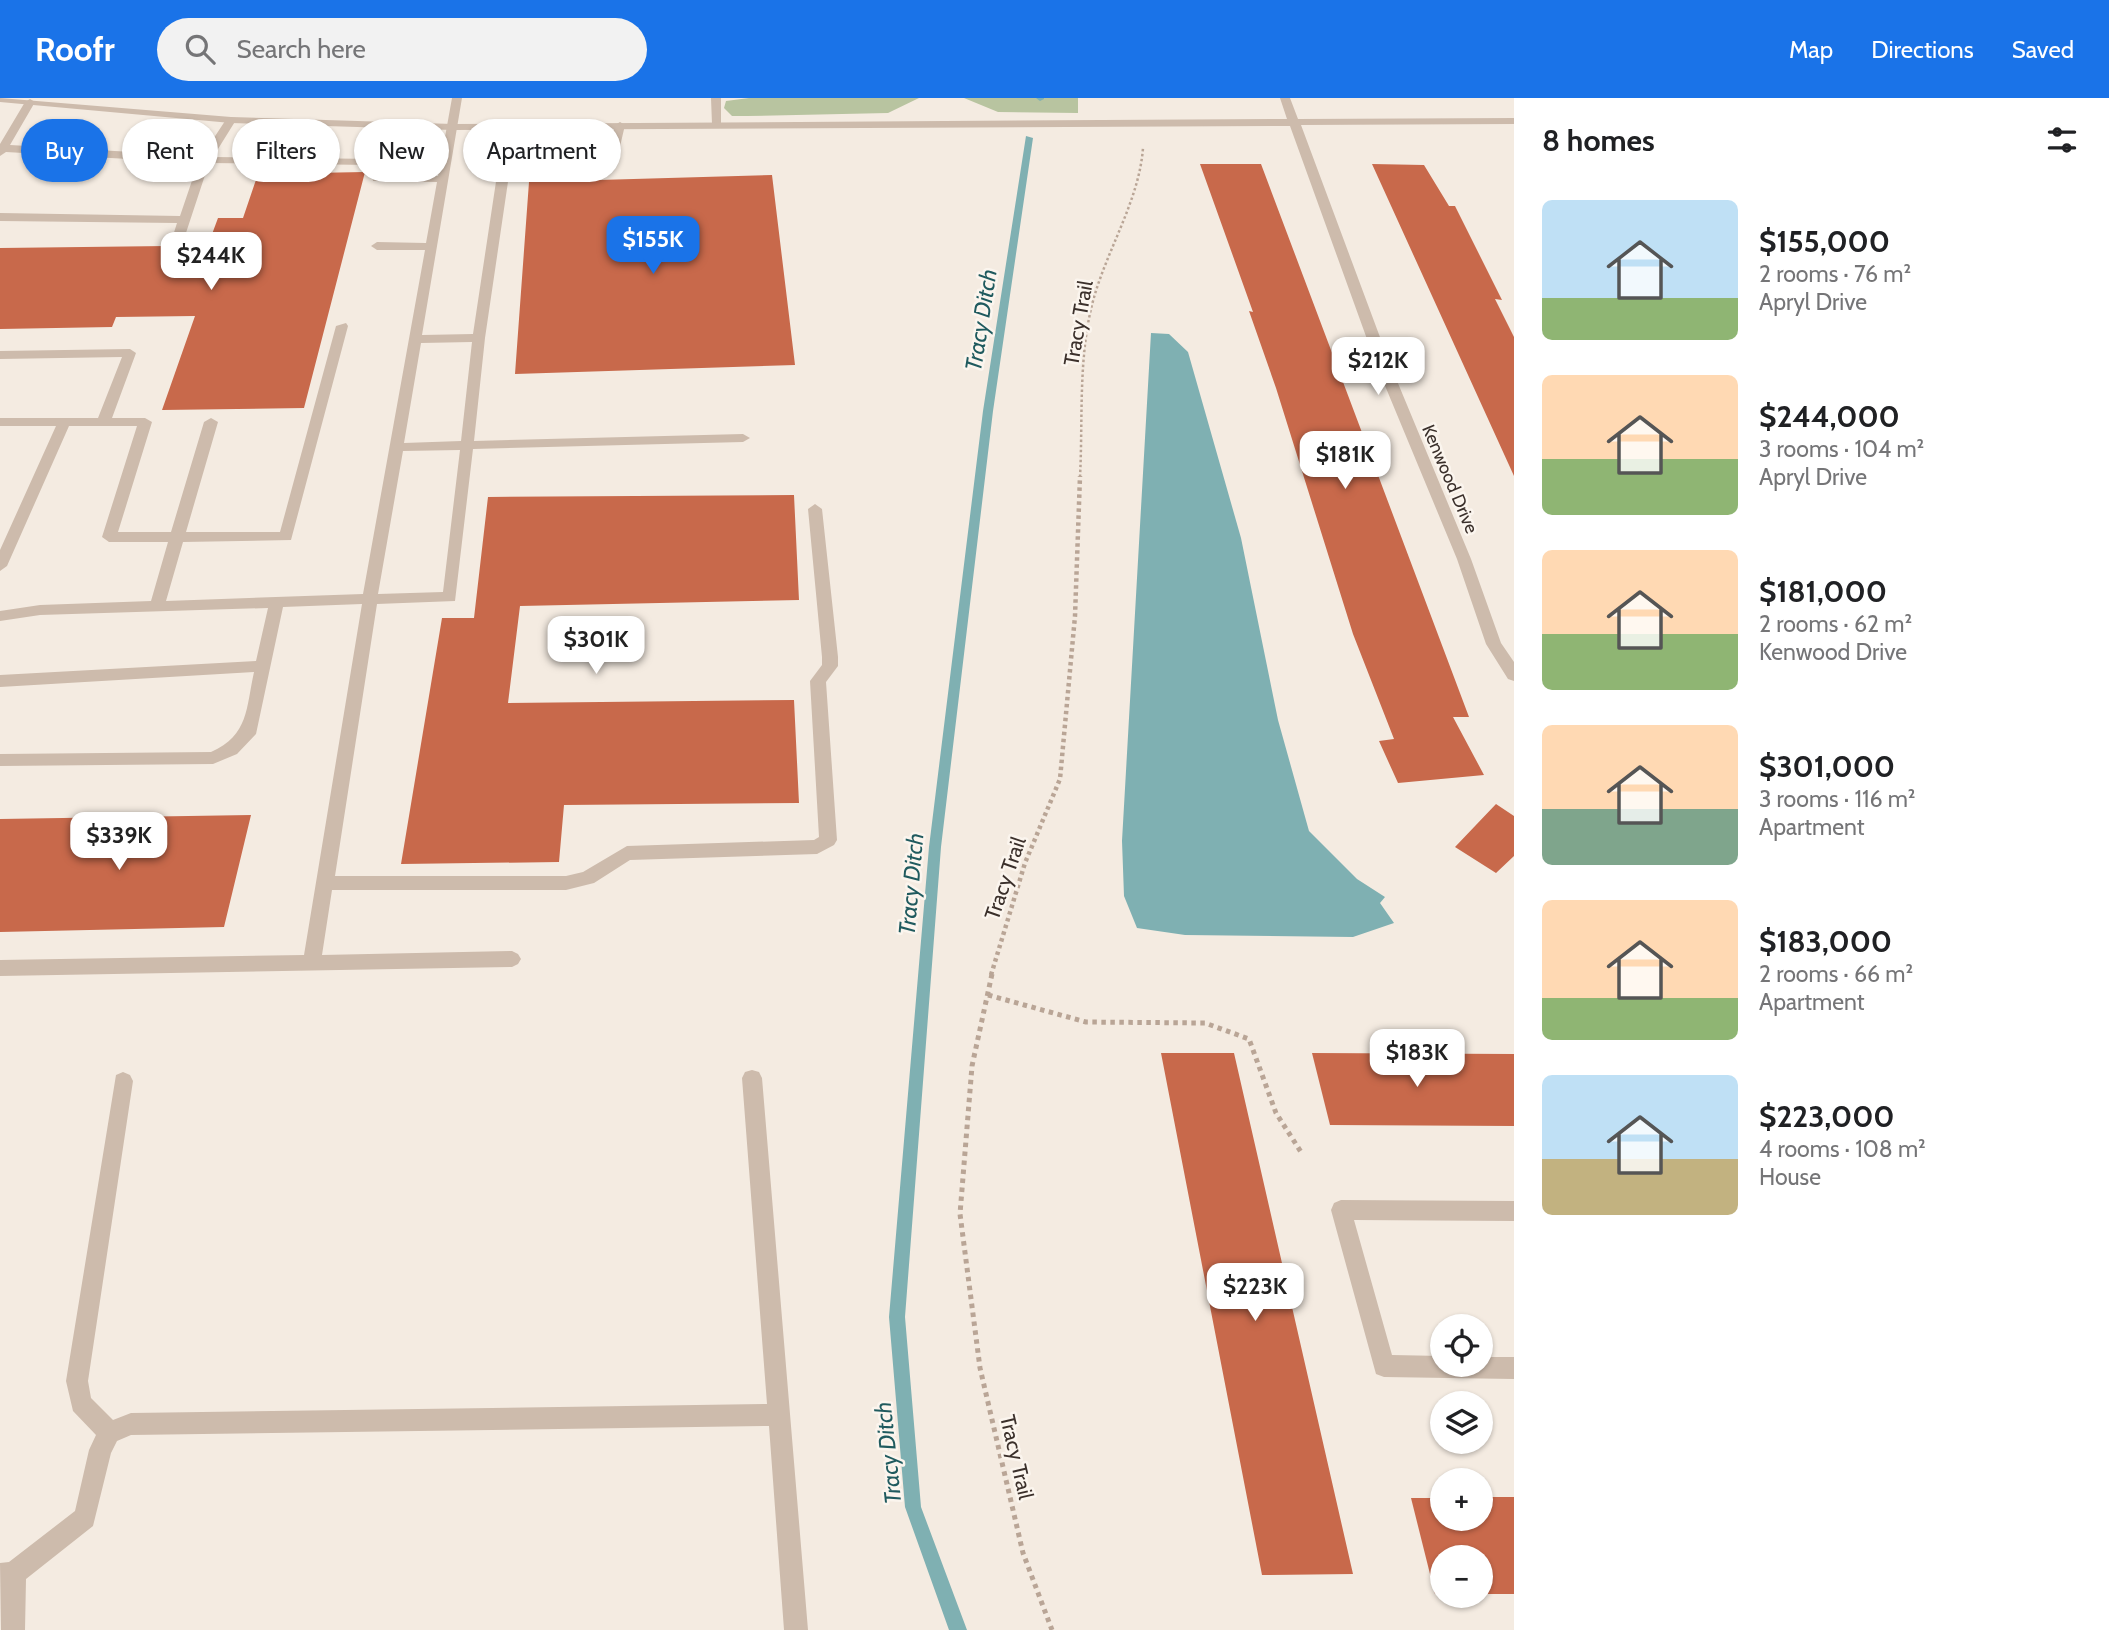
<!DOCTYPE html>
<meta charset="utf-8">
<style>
body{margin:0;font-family:Cabin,sans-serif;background:#f2f2f2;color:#202124;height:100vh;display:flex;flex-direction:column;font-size:26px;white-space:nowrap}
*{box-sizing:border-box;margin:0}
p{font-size:23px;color:#757577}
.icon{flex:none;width:38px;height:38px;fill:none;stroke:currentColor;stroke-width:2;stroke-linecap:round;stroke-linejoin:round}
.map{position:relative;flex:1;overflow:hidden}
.sheet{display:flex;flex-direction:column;background:#fff;width:595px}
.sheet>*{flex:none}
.banner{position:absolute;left:21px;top:21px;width:665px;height:63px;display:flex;gap:14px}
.controls{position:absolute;left:1430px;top:1216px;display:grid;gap:14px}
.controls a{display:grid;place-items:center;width:63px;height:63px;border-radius:50%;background:#fff;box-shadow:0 2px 5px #0004;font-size:35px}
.price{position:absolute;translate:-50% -60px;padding:0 16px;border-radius:14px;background:#fff;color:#222;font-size:23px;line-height:46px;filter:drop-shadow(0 2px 4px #0008)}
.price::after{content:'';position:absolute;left:50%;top:42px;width:21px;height:16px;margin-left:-10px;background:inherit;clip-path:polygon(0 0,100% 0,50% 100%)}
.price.selected{background:#1a73e8;color:#fff}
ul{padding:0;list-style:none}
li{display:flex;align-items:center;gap:21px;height:175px;padding:0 28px}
li span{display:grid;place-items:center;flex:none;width:196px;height:140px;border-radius:10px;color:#555}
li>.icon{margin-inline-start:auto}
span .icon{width:84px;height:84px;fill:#fffc;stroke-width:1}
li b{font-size:30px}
h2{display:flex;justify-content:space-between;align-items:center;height:84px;padding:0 28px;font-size:30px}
.chip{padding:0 24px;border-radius:32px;background:#fff;box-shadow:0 2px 5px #0004;font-size:24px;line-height:63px}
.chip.selected{background:#1a73e8;color:#fff}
header{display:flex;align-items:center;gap:42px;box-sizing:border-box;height:98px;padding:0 35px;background:#1a73e8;color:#fff}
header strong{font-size:33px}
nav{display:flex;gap:38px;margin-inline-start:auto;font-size:24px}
.search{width:490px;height:63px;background:#f2f2f2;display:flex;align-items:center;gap:18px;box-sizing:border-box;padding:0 24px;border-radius:38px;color:#757577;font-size:26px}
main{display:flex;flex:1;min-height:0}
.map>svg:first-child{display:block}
.green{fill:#b8c4a0}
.water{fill:#7fb0b2}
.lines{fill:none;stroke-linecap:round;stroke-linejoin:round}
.stream{fill:#7fb0b2;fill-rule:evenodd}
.building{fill:#c8694b}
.path-far2{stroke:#b9a596;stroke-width:2.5;stroke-dasharray:2.5 2.5;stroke-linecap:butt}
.path-far1{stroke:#b9a596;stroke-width:4.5;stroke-dasharray:3.5 3.5;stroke-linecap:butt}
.path{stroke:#b9a596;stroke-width:5;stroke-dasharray:4.5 4.5;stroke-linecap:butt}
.service{fill:#cdbbac;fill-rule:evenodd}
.minor{fill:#cdbbac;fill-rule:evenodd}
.labels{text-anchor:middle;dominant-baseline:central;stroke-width:5;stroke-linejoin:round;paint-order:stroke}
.far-street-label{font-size:18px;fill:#3b302b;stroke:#fbf5ee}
.street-label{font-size:21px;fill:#3b302b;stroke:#fbf5ee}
.water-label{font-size:23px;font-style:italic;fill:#1f5a5e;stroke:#fbf5ee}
</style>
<header>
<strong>Roofr</strong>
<div class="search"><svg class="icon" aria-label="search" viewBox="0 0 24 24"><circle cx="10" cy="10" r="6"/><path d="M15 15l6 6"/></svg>Search here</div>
<nav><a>Map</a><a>Directions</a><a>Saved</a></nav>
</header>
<main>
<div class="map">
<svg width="1514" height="1532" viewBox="0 0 1514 1532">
<rect width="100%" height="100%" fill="#f4ebe1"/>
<path class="green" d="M749 0H919L888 15 747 18H732L724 10 726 3Z
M964 0H1078V15L998 14Z"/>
<path class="water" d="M1151 235 1169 236 1188 254 1241 440 1278 622 1309 733 1357 781 1385 799 1380 805 1394 825 1353 839 1185 837 1137 830 1124 798 1122 743Z"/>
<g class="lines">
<path class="stream" d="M1036 0H1044V1L1040 3Z
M1026 38 1033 40 993 313 941 749 905 1219 921 1409 967 1532H949L905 1409 889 1219 929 749 983 313Z"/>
</g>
<path class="building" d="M1200 66H1261L1469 619H1453L1484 677 1398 685 1379 643 1394 641 1353 536 1276 290 1249 213 1253 214Z
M1372 66 1424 67 1449 108H1455L1502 202 1495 201 1514 239V378Z
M365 74 304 310 162 312 195 218 116 219 112 229 0 231V150L167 148 168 152 176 156 185 148 208 147 218 120H243L258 76Z
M772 77 795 267 515 276 529 84Z
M794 397 799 502 520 508 508 605 794 602 799 705 564 707 559 764 401 766 442 520H474L488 399Z
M1496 706 1514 718V758L1496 775 1455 749Z
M251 717 224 829 0 834V721Z
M1161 955H1234L1353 1476 1262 1477Z
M1312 955 1514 956V1028L1330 1027Z
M1480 1399H1514V1496H1480V1460H1442V1496H1435L1411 1400H1442V1421H1480Z"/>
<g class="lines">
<path class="path-far2" d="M1080 379C1083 322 1078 259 1093 203 1107 151 1139 103 1143 50"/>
<path class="path-far1" d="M991 877 1025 765 1060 681 1075 518 1080 378"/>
<path class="path" d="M992 876 972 968 960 1116 980 1270 1023 1455 1052 1532
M988 897 1086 924 1205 925 1249 941 1276 1015 1301 1054"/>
<path class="service" d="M452 0H462L422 237 473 236 497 77 503 70 606 65 615 27 620 24 625 27 615 70 509 77 485 240 474 343 743 336 750 340 743 344 473 351 455 503 377 506 335 778H566L583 774 627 748 814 742 819 739 810 583 822 567V559L808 411 815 406 822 411 838 559V568L826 584 837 742 834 747 817 756 630 762 594 785 566 792H332L322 857 512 853 518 856 521 861 518 866 512 869 0 878V862L304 857 362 506 283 509 256 636 237 656 213 666 0 668V656L211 654C249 637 246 610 254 574L0 589V577L256 563 268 510 40 517 0 523V513L40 507 151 503 168 444H109L102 439 137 328H69L7 468 0 473V452L56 328H0V320H98L122 259 0 261V253L130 251 136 255 112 320H145L152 324 118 434H171L204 324 211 320 218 324 186 434H280L336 228 346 225 348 228 291 442 183 444 166 503 363 496 425 152H377L371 148 377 144 426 145 437 84 373 83 371 67 209 65 181 150 175 154 169 150 177 125 0 123V115L180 118 198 65 6 54 0 58V46L25 4 30 1 35 4 10 47 202 58 227 20 231 19 236 22 213 59 377 61 383 64V78H438ZM472 244 461 343 404 345 421 245ZM460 352 443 494 378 496 403 353Z
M711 0H721V28L712 26Z
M752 972 759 974 762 980 808 1532H784L769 1328 131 1337 117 1343 111 1355 93 1428 26 1481 25 1532H1L0 1465 9 1464 75 1413 89 1352 96 1337 73 1313 66 1283 116 977 123 974 130 977 133 983 88 1283 91 1300 113 1322 131 1315 767 1306 742 980 745 974Z
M1341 1102 1514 1103V1123L1354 1122 1392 1257 1442 1258V1267H1480V1259H1514V1281L1384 1279 1376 1276 1331 1112 1334 1105Z"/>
<path class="minor" d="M0 0 231 19 453 26 1287 21 1280 0H1290L1298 21 1514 20V26L1301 27 1390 266 1471 461 1501 545 1514 564V583L1508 581 1486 546 1457 461 1376 266 1290 28 453 32 231 25 0 4Z"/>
</g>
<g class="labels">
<g class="far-street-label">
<text transform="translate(1450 381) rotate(67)">Kenwood Drive</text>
</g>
<g class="street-label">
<text transform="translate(1078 225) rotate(-80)">Tracy Trail</text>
<text transform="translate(1005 780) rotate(-71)">Tracy Trail</text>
<text transform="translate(1017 1359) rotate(77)">Tracy Trail</text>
</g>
<g class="water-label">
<text transform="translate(981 222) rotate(-81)">Tracy Ditch</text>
<text transform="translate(911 786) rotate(-85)">Tracy Ditch</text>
<text transform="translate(888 1355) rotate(-96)">Tracy Ditch</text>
</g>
</g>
</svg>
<div class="controls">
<a><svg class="icon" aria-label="locate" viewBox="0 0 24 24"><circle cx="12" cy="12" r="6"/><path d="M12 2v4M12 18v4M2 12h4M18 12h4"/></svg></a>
<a><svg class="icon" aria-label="layers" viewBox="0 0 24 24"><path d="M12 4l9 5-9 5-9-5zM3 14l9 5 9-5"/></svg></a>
<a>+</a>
<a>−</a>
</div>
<b class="price selected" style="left:653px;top:178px">$155K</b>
<b class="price" style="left:211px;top:194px">$244K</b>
<b class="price" style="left:1378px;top:299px">$212K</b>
<b class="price" style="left:1345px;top:393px">$181K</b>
<b class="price" style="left:596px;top:578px">$301K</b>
<b class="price" style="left:119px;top:774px">$339K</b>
<b class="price" style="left:1417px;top:991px">$183K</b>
<b class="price" style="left:1255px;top:1225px">$223K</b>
<div class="banner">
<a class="chip selected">Buy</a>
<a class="chip">Rent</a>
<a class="chip">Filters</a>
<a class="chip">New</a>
<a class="chip">Apartment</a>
</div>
</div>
<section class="sheet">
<h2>8 homes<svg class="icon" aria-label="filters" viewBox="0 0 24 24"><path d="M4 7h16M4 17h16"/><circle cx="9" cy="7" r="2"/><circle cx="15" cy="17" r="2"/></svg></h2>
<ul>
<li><span style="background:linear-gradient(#bfe0f5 70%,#8fb573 0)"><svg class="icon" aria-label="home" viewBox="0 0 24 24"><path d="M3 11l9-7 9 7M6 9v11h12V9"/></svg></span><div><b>$155,000</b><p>2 rooms · 76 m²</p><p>Apryl Drive</p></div></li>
<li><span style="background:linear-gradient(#ffd9b3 60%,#8fb573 0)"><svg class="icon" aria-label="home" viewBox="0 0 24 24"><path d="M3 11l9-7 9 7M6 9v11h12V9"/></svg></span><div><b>$244,000</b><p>3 rooms · 104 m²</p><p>Apryl Drive</p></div></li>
<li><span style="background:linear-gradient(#ffd9b3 60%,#8fb573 0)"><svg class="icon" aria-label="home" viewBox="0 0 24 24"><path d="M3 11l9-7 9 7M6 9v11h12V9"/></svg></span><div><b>$181,000</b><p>2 rooms · 62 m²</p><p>Kenwood Drive</p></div></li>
<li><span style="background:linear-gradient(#ffd9b3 60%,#7fa58c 0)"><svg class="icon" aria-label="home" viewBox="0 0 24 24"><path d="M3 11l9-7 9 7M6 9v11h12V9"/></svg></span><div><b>$301,000</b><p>3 rooms · 116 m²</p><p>Apartment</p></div></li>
<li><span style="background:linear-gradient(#ffd9b3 70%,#8fb573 0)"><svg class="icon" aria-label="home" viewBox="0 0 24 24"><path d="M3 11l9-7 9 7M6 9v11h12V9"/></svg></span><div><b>$183,000</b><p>2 rooms · 66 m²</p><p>Apartment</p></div></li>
<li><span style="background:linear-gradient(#bfe0f5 60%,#c2b280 0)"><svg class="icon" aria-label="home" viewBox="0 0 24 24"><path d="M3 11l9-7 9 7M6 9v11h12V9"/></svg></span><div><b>$223,000</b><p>4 rooms · 108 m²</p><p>House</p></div></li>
</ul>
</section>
</main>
